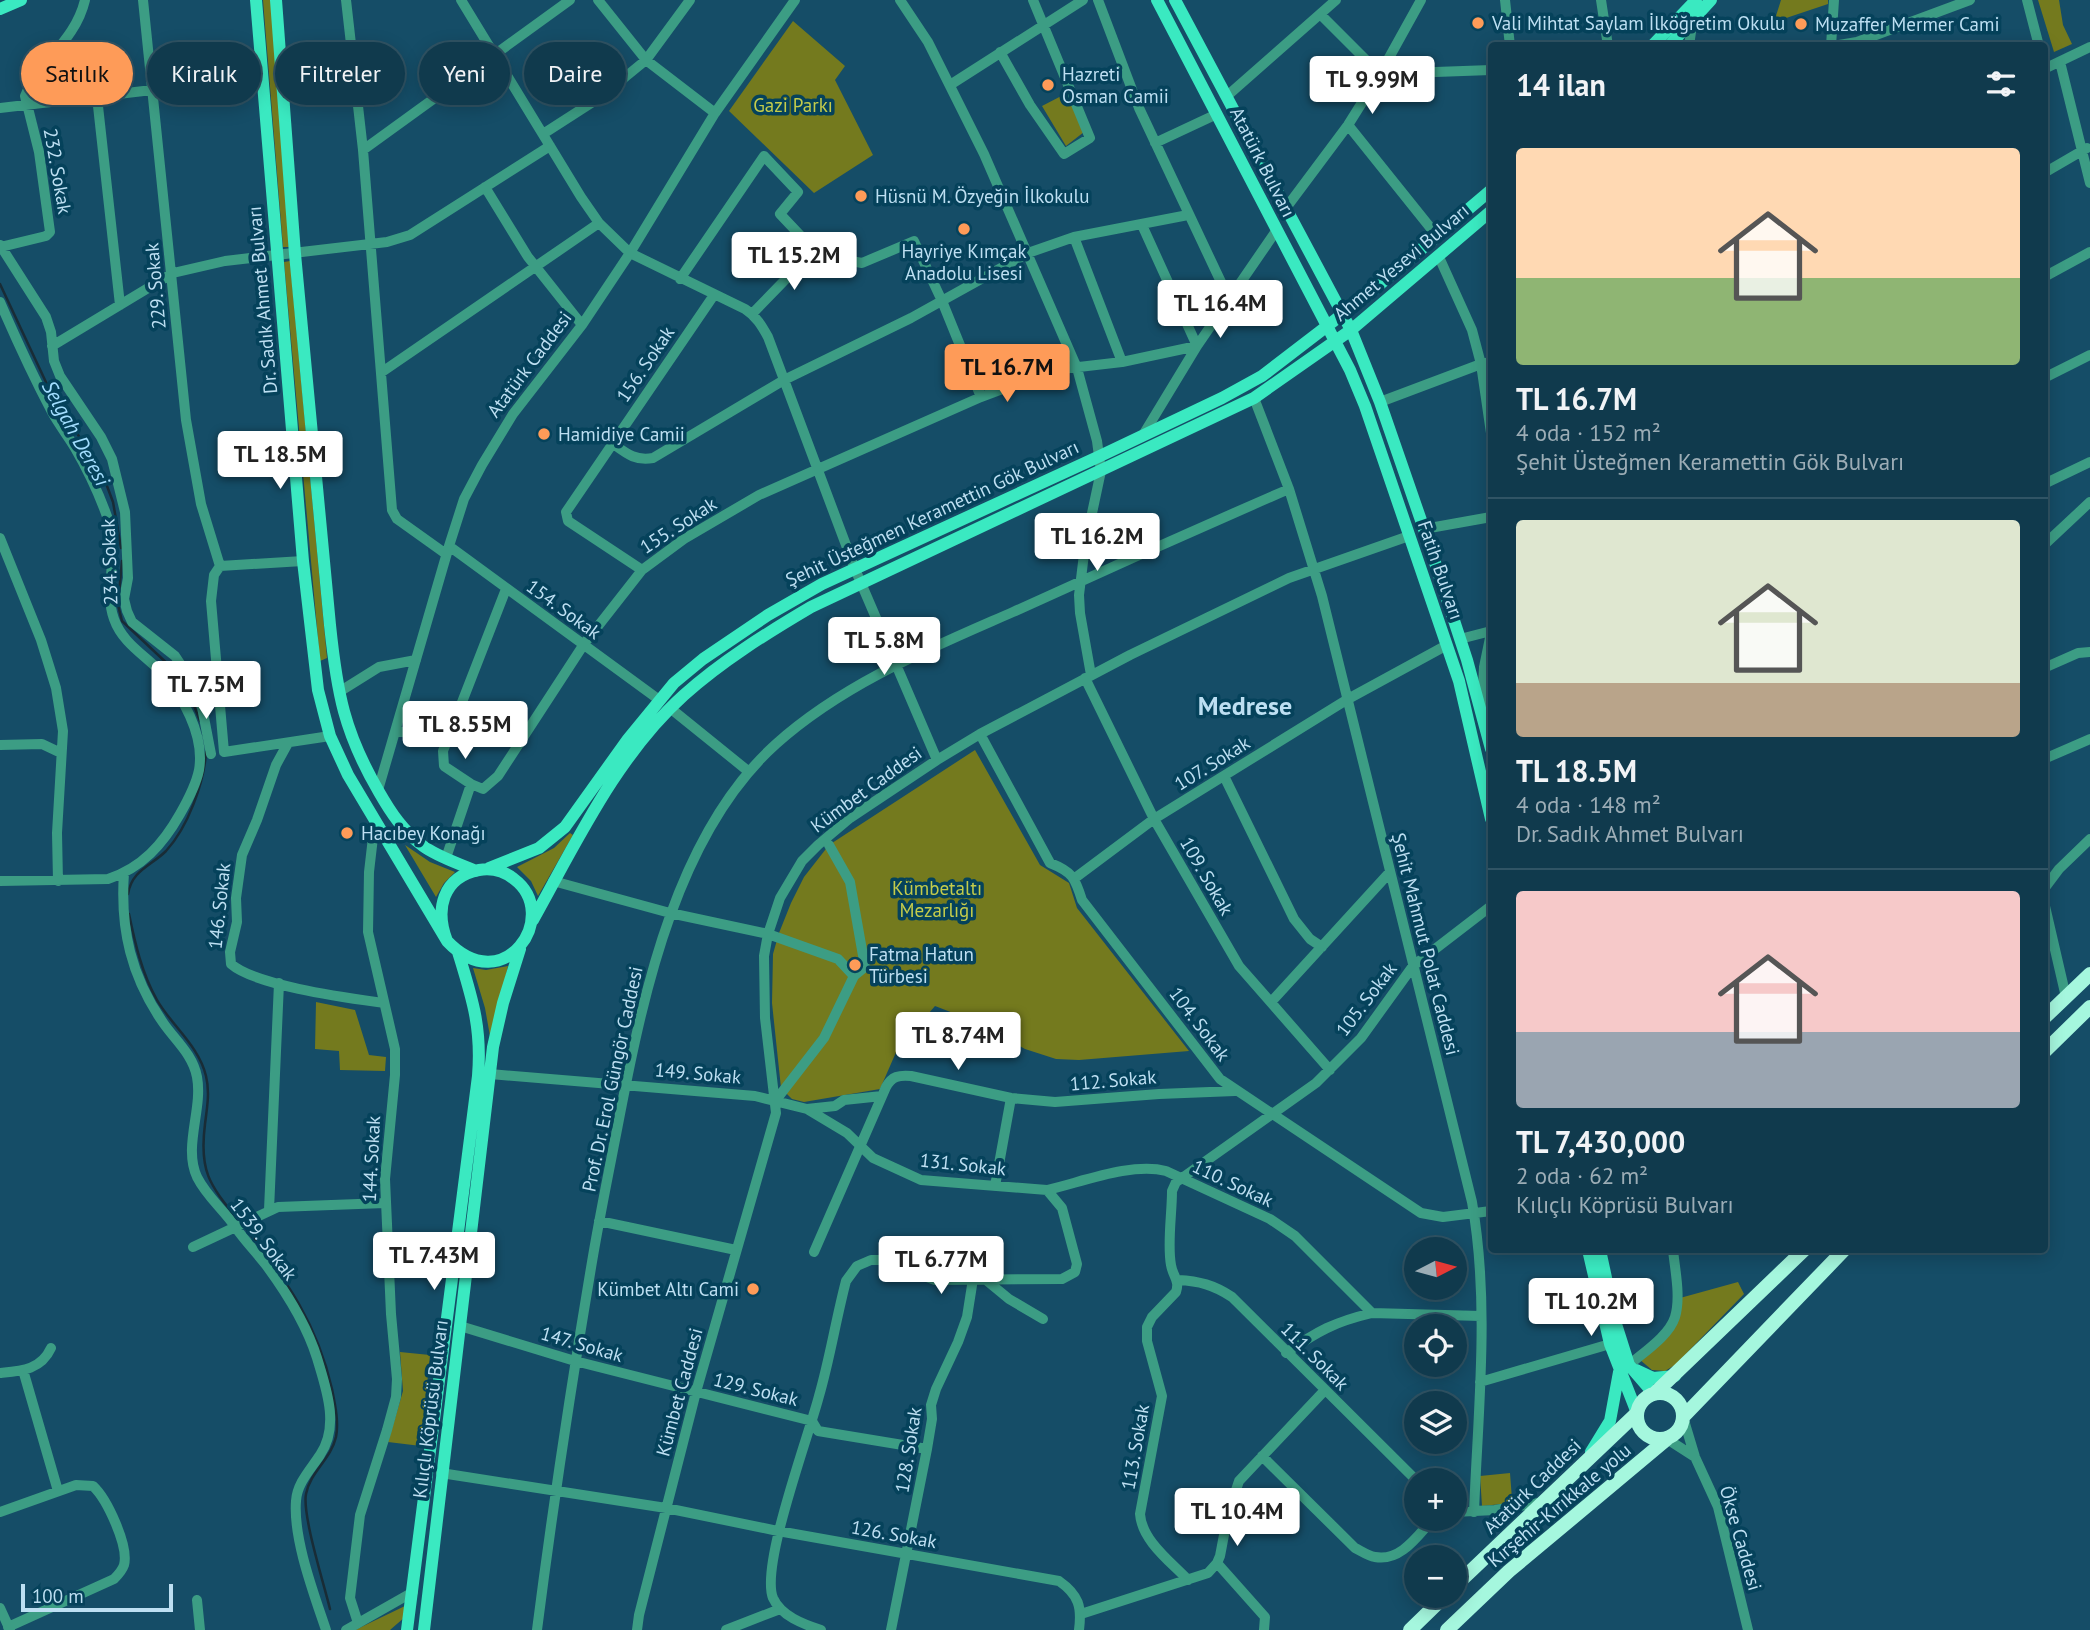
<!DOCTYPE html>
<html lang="tr">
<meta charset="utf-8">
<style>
body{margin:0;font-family:"PT Sans",sans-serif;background:#1e4557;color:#f1f3f6;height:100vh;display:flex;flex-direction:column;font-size:26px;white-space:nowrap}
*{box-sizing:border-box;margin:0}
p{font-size:23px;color:#9cadb6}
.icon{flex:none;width:38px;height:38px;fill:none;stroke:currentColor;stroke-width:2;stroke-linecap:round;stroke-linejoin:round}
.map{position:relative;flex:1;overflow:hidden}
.details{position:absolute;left:1488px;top:42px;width:560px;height:1211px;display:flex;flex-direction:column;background:#103a4d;border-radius:7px;box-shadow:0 4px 18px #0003,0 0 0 2px #305465}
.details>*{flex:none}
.guide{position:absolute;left:21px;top:42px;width:665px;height:63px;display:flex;gap:14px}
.needle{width:46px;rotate:84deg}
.controls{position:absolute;left:1404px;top:1237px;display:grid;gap:14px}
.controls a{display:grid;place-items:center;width:63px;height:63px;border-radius:50%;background:#103a4d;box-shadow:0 4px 18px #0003,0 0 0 2px #305465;font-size:35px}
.scale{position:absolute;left:21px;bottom:18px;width:152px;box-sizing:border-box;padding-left:7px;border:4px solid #bddff2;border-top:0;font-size:19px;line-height:24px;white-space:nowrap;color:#bddff2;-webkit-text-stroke:5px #05425b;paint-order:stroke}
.price{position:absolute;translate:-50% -60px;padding:0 16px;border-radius:7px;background:#fff;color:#222;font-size:23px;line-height:46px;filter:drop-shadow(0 2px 4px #0008)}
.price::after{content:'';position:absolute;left:50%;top:42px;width:21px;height:16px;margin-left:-10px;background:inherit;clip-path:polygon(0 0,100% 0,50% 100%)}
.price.on{background:#fe9b58;color:#111}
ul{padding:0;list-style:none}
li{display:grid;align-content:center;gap:14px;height:371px;padding:0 28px}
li+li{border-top:2px solid #305465}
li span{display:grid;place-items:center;height:217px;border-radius:7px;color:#555}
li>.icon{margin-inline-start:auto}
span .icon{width:126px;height:126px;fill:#fffc;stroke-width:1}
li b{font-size:30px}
h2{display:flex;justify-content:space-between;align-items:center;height:84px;padding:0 28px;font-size:30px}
.tag{padding:0 24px;border-radius:32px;background:#103a4d;box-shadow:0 4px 18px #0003,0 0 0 2px #305465;font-size:24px;line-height:63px}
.tag.on{background:#fe9b58;color:#111}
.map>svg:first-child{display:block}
.green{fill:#747a1e}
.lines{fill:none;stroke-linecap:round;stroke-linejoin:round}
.stream{stroke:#192c36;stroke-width:2.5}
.minor{stroke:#3c9d84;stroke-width:10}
.major{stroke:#3ae9c1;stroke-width:12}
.highway{stroke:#a5f7de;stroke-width:14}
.poi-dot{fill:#fe9b58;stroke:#05425b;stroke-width:2.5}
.labels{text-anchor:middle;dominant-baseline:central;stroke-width:7;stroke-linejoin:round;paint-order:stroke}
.poi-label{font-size:19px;fill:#bddff2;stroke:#05425b;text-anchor:start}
.park-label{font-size:19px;fill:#c4cc4b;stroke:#05425b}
.street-label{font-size:19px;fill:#bddff2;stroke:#05425b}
.water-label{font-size:21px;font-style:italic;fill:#a3deff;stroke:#05425b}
.district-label{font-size:26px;font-weight:bold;fill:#bddff2;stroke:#05425b}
</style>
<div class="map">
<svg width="2090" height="1630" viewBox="0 0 2090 1630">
<rect width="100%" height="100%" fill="#154d67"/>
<path class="green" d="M263 0H271L289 247H283Z
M1781 0H1828V4L1774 22Z
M2038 0H2059L2063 25 2072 44 2054 52Z
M793 21 845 66 835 80 873 155 814 193 729 111Z
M1069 92 1084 132 1066 146 1042 106Z
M290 261 327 658 320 661 284 262Z
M975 750 1040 865 1069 883 1077 908 1189 1051 1079 1060 1056 1059 1025 1049 979 1023 935 1006 897 1050 880 1089 804 1102 792 1099 781 1088 772 1003 773 954 779 933 791 903 804 877 829 845Z
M570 833 573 835 538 896 531 881 517 867 554 848Z
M405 845 430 862 455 872 444 883 436 897Z
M508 966 492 1036H490L485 1008 473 968 486 970Z
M316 1002 355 1010 369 1055 386 1057 385 1071 340 1070 339 1051 315 1049Z
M1738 1282 1744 1294 1675 1365 1665 1371 1652 1370 1639 1359C1661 1341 1684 1329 1680 1298Z
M400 1352 430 1355 421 1446 388 1442 403 1391Z
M1510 1473 1512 1499 1502 1504 1482 1506 1480 1476Z
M407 1605 405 1617 390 1630H355Z"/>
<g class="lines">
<path class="stream" d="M0 284 52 395 101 470 113 502 121 548
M122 561 118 605 122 621 173 669 189 693 200 721
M128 894C132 870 151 866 166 851 188 827 204 783 206 752
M129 914C135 943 142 974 157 1000 172 1026 199 1046 206 1076 210 1092 207 1108 205 1124 199 1171 209 1184 238 1220
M247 1230C288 1282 317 1324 332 1389 335 1404 339 1422 336 1437 331 1459 310 1472 306 1494 302 1515 324 1584 330 1609"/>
<path class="minor" d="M143 0 186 420 201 504 220 566
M346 0 363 150 392 510 397 519 446 554
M461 0 581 197 599 223 630 253 745 309C756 316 762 326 768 337L855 569 937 760
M598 0 646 60 715 113
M900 0 928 42 984 154 1077 368 1097 441 1101 471 1085 546 1079 595 1080 613 1091 675
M1098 0 1139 108 1229 299
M1505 0 1510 46
M1601 0 1608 46
M2027 0 2039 46
M1320 14 1380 74 1491 70
M1689 46 1693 17
M1831 46 1834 0
M1833 46 1857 42 1970 0
M1000 52 1030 105 1064 154 1090 138 1033 0
M2060 62 2090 183
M2044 69 2090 47
M950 85 1083 0
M1227 96 1336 0
M97 97 120 305
M0 108 152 90
M1348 125 1437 236
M543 134 602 96 646 60 690 0
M1155 143 1217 114
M363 150 570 0
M2044 173 2087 148
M485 187 528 257 582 325
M1286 208 1348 125 1380 74 1421 0
M1074 237 1122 362
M0 245 46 317 51 332 54 361 60 376 101 437 112 459 125 512 128 578 124 599 127 611 132 622 175 656 189 677 202 707 211 754
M1 247 46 236 50 232 39 152 25 96C39 61 75 42 85 0
M1439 257 1472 330 1481 364 1491 433
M2044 277 2090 252
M680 279 764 156 798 192 780 214 814 250
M0 302C16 339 33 376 52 412 59 425 68 436 75 448 89 472 101 498 110 525 119 556 103 589 114 619 122 642 143 654 159 670 182 694 205 735 199 770 196 785 188 800 180 814 163 844 142 868 108 879L0 881
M752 314 814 250 830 239 839 244 851 261 862 263 914 241 942 301 981 397
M52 346 173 273 225 261 387 242 410 235 550 146
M382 372 599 223
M2044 378 2090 355
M1254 398 1289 489 1322 596 1472 1202C1490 1304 1478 1410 1474 1512
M1380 402 1481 364 1491 362
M1143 435 1197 346 1276 231
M612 443C627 454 635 461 653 458L784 380 911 318 1028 253 1074 237 1188 215
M2044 484 2090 462
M1424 529 1491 517
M0 538 41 640 56 688 63 731 57 833 58 881
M2044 545 2090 502
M449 546 658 699
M220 566 214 575 211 601 224 752 330 736
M220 566 303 561
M642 570 568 521 566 512 714 295
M506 589 443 751 444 766 471 784 483 789 498 776 584 644 642 570 684 539 759 495 981 397 1053 370 1122 362 1197 346 1142 225
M1460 639 1491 631
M2044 668 2078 653 2090 652
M1085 678 1154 819 1239 966 1330 1070
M339 692 379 667 416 660
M670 708 748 771
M1482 708 1484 667 1491 633
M396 731 447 739
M980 734 1050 863C1073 872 1075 878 1082 900L1220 1079 1421 1213 1443 1217 1491 1211
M288 743 276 765 257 820 242 855 236 898 237 922 230 952 231 964C256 986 349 998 384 1003
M0 745 42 744 61 753
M2044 759 2090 739
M1224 776 1294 919 1310 939 1322 947
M378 790 449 546 464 499 482 465 513 414 582 325 630 253 715 113 795 0
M446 858 471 784
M124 873C120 929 131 977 164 1024 176 1041 193 1055 197 1077 203 1109 183 1147 197 1177 207 1197 224 1210 236 1228 245 1241 256 1252 266 1265 286 1292 307 1326 317 1358 326 1388 340 1426 320 1455 311 1469 297 1483 296 1501 293 1539 314 1594 326 1630
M1075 878 1154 819 1348 699 1447 645
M553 881 670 913 768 934 838 959 854 976 865 967 850 882 829 845
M2044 889 2059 869 2090 839
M2044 902 2066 997
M1271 1002 1390 872
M490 1074 755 1096 807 1109 835 1106 844 1100 882 1096
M776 1100 824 1038 854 976
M807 1109 847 1133 873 1158 921 1180 1047 1190 1062 1208 1077 1264 1075 1272 1062 1279 935 1280 882 1260H871L857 1266 846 1281C836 1319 830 1358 819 1396 809 1435 760 1566 773 1598 781 1616 803 1624 821 1630
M995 1186 1011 1098
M1047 1190C1082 1182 1132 1162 1166 1171L1270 1219 1295 1236 1372 1313 1481 1316
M269 1210 279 983
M599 1221 736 1250
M193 1247 278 1207 385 1203
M814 1252 886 1087C892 1076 899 1075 911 1076L1011 1098 1055 1102 1159 1094 1235 1091
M986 1280 1009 1299 1043 1319
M1178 1280C1199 1281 1214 1285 1232 1297L1416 1480
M460 1326 575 1361 812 1421 818 1431 927 1449
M1286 1353C1318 1331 1334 1322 1372 1313
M1629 1365C1644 1352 1669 1336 1675 1317 1681 1297 1675 1270 1673 1250
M23 1370 58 1491
M0 1373C21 1371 41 1370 51 1348
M1480 1382 1610 1344
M1683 1417 1695 1457 1718 1507 1748 1630
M1667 1439 1695 1457
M1262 1456 1355 1548C1361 1551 1368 1556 1375 1557 1401 1562 1418 1535 1433 1519
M441 1473 666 1508 778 1531 1059 1581C1079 1595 1082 1607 1079 1630
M0 1512 76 1485 93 1486C107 1499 129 1546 124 1565 122 1571 118 1575 114 1579L8 1627
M1454 1512 1495 1510 1544 1502
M1217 1563 1265 1617 1264 1630
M1188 1580C1171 1562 1142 1541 1140 1514L1162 1396 1147 1341V1327L1152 1317 1176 1292C1180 1280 1173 1277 1171 1265 1167 1244 1172 1214 1172 1191L1176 1182 1182 1178 1316 1083 1361 1038 1413 966 1491 906
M197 1600 200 1630
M0 1608 10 1630
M1081 1614 1208 1573 1217 1563 1220 1556 1228 1514 1239 1481 1325 1390
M358 1623 350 1598 360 1515 387 1430 396 1397 397 1379 391 1314 385 1179 395 1075V1049L368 932 369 872 375 820
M346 1630 413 1592
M537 1630C553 1505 572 1380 593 1256 601 1209 611 1161 620 1114 644 990 678 832 776 744 844 683 931 648 1013 612 1105 570 1197 529 1289 489
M637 1630 639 1615 696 1392 776 1113 765 1018 764 956 768 934 780 898 802 861 818 845 850 818 937 760 980 734 1130 655 1289 578 1409 536
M726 1630 780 1609
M891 1630 927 1449 932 1419 931 1405 936 1389 958 1342 967 1317 973 1279"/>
<path class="major" d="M256 0 303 561 318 690 330 736 348 775 447 941C504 1001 562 915 514 879 504 871 491 868 479 870 442 877 435 910 447 941
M276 0 295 254 330 625C337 693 344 732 379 792 391 813 403 831 423 846 438 857 458 863 476 871
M1157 0 1350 370 1365 406 1459 681 1491 819
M1175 0 1351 330 1380 402 1424 529 1467 660 1491 749
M0 9 21 0
M1652 46 1696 0
M1669 46 1711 0
M489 868 539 848 565 827 628 739 674 683 703 659 768 615 822 584 1100 456 1222 398 1262 376 1365 297 1491 190
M533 920C576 843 617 755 684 695 722 661 767 633 811 607L1254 398 1351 330 1491 211
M1588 1250 1610 1344 1637 1413
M1600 1250 1616 1324 1629 1365 1654 1394
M1636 1370 1653 1378 1675 1376
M1591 1452 1610 1421 1619 1372
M407 1630 478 1076C482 1027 472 998 458 952
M424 1630 493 1047 503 1003 520 949"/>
<path class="highway" d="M2044 1018 2090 974
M2044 1052 2090 1007
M1637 1416a23 23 0 1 1 46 0a23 23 0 1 1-46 0Z
M1654 1394 1804 1250
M1683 1417 1844 1250
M1454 1587 1637 1413
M1410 1630 1445 1596
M1447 1630 1509 1571 1667 1439"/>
</g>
<g class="poi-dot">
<circle cx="1478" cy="23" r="7"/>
<circle cx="1801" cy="24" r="7"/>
<circle cx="1048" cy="85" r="7"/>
<circle cx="861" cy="196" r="7"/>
<circle cx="964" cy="229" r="7"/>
<circle cx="544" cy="434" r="7"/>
<circle cx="347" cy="833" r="7"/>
<circle cx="855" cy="965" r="7"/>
<circle cx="753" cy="1289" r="7"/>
</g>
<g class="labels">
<g class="poi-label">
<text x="1492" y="23">Vali Mihtat Saylam İlköğretim Okulu</text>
<text x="1815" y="24">Muzaffer Mermer Cami</text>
<text x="1062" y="74">Hazreti<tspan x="1062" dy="22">Osman Camii</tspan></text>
<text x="875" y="196">Hüsnü M. Özyeğin İlkokulu</text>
<text x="964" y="251" text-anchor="middle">Hayriye Kımçak<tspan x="964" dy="22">Anadolu Lisesi</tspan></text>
<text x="558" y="434">Hamidiye Camii</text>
<text x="361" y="833">Hacıbey Konağı</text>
<text x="869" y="954">Fatma Hatun<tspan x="869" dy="22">Türbesi</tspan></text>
<text x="739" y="1289" text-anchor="end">Kümbet Altı Cami</text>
</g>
<g class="park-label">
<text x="793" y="105">Gazi Parkı</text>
<text x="937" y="888">Kümbetaltı<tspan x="937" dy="22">Mezarlığı</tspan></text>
</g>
<g class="street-label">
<text transform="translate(1263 162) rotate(63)">Atatürk Bulvarı</text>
<text transform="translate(58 171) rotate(80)">232. Sokak</text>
<text transform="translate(1401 262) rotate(-40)">Ahmet Yesevi Bulvarı</text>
<text transform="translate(155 286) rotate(-95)">229. Sokak</text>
<text transform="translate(262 300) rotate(-95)">Dr. Sadık Ahmet Bulvarı</text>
<text transform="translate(529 364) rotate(-53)">Atatürk Caddesi</text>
<text transform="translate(645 364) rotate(-56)">156. Sokak</text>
<text transform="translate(932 513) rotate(-25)">Şehit Üsteğmen Keramettin Gök Bulvarı</text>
<text transform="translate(678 525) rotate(-33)">155. Sokak</text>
<text transform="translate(109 562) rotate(-92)">234. Sokak</text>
<text transform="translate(1441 570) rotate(71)">Fatih Bulvarı</text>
<text transform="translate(564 609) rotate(36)">154. Sokak</text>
<text transform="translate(1212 763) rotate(-32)">107. Sokak</text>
<text transform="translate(866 789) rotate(-36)">Kümbet Caddesi</text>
<text transform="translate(1207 876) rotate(60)">109. Sokak</text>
<text transform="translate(219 906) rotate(-84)">146. Sokak</text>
<text transform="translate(1426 944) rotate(76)">Şehit Mahmut Polat Caddesi</text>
<text transform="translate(1366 999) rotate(-53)">105. Sokak</text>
<text transform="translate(1200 1024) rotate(53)">104. Sokak</text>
<text transform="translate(698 1073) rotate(5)">149. Sokak</text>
<text transform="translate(612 1079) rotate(-78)">Prof. Dr. Erol Güngör Caddesi</text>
<text transform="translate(1113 1080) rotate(-5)">112. Sokak</text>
<text transform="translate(371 1159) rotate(-87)">144. Sokak</text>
<text transform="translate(963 1164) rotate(6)">131. Sokak</text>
<text transform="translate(1233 1183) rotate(25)">110. Sokak</text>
<text transform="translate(264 1239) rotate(53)">1539. Sokak</text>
<text transform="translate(582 1344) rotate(16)">147. Sokak</text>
<text transform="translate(1315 1356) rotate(45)">111. Sokak</text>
<text transform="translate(756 1389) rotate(14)">129. Sokak</text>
<text transform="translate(679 1392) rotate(-75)">Kümbet Caddesi</text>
<text transform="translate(430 1409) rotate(-83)">Kılıçlı Köprüsü Bulvarı</text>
<text transform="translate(1135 1447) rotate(-80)">113. Sokak</text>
<text transform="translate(908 1450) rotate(-81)">128. Sokak</text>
<text transform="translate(1532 1486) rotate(-44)">Atatürk Caddesi</text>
<text transform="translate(1559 1505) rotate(-40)">Kırşehir-Kırıkkale yolu</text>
<text transform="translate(894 1534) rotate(10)">126. Sokak</text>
<text transform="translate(1741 1538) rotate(74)">Ökse Caddesi</text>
</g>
<g class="water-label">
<text transform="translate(76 433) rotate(61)">Selgah Deresi</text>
</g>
<g class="district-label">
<text x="1245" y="705">Medrese</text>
</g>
</g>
</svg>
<div class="controls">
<a><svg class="needle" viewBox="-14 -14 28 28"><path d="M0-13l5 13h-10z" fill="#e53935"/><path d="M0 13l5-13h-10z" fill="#9cadb6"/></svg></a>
<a><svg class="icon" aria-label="locate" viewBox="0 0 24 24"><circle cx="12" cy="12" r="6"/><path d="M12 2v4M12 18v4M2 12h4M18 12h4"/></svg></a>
<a><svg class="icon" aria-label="layers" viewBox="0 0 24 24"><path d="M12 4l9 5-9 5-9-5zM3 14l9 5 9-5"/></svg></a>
<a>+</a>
<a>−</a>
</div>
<div class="scale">100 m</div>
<b class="price" style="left:1372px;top:116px">TL 9.99M</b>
<b class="price" style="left:794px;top:292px">TL 15.2M</b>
<b class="price" style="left:1220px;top:340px">TL 16.4M</b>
<b class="price on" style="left:1007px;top:404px">TL 16.7M</b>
<b class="price" style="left:280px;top:491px">TL 18.5M</b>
<b class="price" style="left:1097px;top:573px">TL 16.2M</b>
<b class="price" style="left:884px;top:677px">TL 5.8M</b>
<b class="price" style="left:206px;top:721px">TL 7.5M</b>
<b class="price" style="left:465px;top:761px">TL 8.55M</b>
<b class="price" style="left:958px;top:1072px">TL 8.74M</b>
<b class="price" style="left:434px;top:1292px">TL 7.43M</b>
<b class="price" style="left:941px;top:1296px">TL 6.77M</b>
<b class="price" style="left:1591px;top:1338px">TL 10.2M</b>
<b class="price" style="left:1237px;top:1548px">TL 10.4M</b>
<div class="guide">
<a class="tag on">Satılık</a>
<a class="tag">Kiralık</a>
<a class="tag">Filtreler</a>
<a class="tag">Yeni</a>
<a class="tag">Daire</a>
</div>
<section class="details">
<h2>14 ilan<svg class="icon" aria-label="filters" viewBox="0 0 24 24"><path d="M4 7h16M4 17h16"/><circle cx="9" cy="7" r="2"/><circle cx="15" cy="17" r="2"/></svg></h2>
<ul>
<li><span style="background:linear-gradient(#ffd9b3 60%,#8fb573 0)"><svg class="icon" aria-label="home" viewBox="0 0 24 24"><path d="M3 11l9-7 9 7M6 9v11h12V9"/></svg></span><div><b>TL 16.7M</b><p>4 oda · 152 m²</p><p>Şehit Üsteğmen Keramettin Gök Bulvarı</p></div></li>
<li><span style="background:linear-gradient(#dfe7d0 75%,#b9a48a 0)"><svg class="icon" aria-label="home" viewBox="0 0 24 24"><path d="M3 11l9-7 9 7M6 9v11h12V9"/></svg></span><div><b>TL 18.5M</b><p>4 oda · 148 m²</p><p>Dr. Sadık Ahmet Bulvarı</p></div></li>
<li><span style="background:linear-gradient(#f6c9c9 65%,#9aa5b1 0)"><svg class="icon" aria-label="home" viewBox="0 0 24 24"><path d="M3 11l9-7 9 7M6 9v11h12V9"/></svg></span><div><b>TL 7,430,000</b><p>2 oda · 62 m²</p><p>Kılıçlı Köprüsü Bulvarı</p></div></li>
</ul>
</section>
</div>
